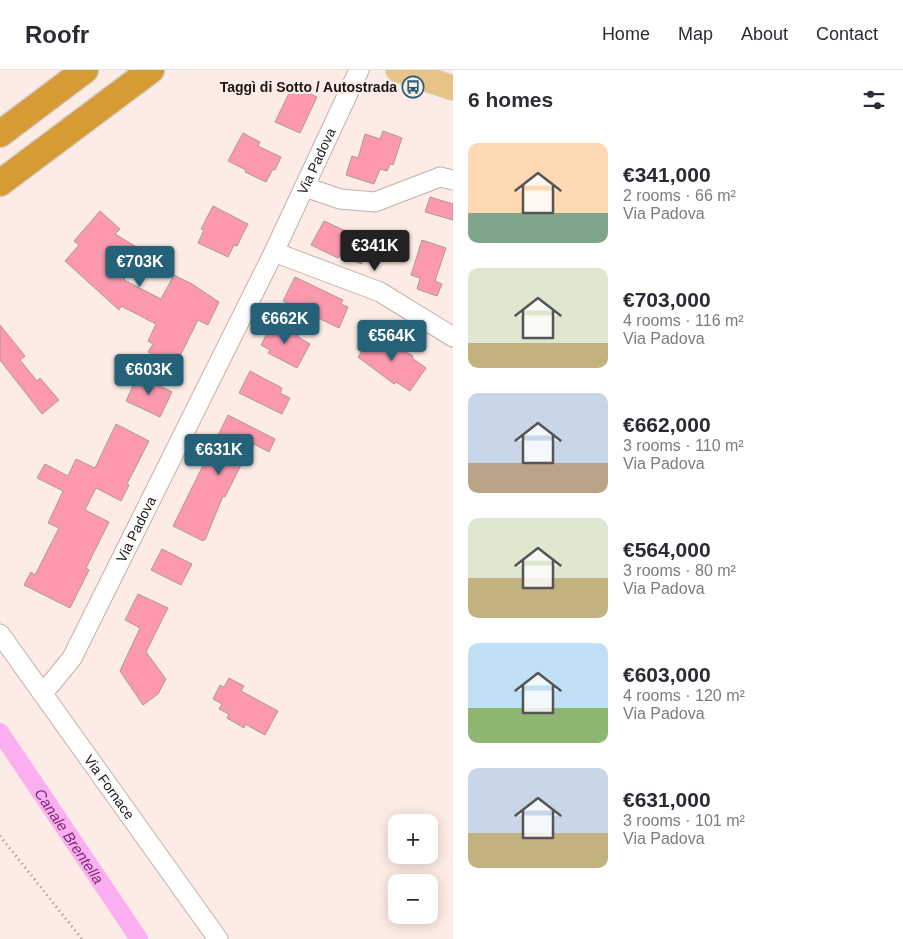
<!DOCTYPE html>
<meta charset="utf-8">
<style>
body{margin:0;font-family:Arial,sans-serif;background:#f2f2f3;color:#2b2b33;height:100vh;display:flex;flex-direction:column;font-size:19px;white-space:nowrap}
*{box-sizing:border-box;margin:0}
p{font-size:16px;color:#7c7c81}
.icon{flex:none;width:28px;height:28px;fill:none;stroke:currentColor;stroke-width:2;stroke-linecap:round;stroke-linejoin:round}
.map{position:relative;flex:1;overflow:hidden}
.panel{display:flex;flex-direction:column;background:#fff;width:450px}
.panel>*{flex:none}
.controls{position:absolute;left:388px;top:744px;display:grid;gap:10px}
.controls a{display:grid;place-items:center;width:50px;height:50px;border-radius:10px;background:#fff;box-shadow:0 2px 12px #0003;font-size:25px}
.price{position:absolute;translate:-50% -42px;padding:0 11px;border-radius:5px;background:#256179;color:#fff;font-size:16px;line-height:32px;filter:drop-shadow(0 1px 2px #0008)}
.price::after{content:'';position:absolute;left:50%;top:30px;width:15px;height:11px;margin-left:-8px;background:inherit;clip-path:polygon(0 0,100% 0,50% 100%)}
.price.current{background:#222;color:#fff}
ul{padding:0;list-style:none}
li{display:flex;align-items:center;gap:15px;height:125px;padding:0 15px}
li span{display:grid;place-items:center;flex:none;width:140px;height:100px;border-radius:10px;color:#555}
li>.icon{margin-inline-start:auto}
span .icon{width:60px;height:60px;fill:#fffc;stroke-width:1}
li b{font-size:21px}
h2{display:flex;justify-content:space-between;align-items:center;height:60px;padding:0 15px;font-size:21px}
header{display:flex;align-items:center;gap:30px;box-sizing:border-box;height:70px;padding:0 25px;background:#fff;border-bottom:1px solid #e1e1e2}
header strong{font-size:24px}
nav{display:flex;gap:28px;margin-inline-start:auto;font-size:18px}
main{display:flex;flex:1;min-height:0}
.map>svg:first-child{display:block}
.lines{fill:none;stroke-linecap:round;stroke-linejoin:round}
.canal{stroke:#fbaff0;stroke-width:18}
.building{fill:#fd99ae;stroke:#ab999c}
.minor-casing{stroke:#c1b1ab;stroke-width:21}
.major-casing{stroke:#d2d1d0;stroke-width:26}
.highway-casing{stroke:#d2d1d0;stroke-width:29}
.path{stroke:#978b87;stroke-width:3;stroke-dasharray:1 4;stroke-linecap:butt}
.minor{stroke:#fff;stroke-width:19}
.major{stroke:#e7c386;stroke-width:24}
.highway{stroke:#d79b35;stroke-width:26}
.labels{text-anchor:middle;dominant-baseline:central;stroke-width:4.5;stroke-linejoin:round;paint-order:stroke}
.poi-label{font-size:14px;font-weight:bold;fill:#1d1715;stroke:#fdece5;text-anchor:end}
.street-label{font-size:14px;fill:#1d1715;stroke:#fdece5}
.water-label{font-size:15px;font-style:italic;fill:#7c2673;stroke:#fdece5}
</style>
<header>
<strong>Roofr</strong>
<nav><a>Home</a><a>Map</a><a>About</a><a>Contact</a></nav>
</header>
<main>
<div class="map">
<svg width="453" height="869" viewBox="0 0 453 869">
<rect width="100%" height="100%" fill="#fdece5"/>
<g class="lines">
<path class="canal" id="s1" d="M0 662 139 869"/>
</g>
<path class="building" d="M293 15 317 27 300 63 275 52Z
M383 61 402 68 393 95 390 94 387 101 380 99 374 114 346 105 352 86 358 88 365 64 380 69Z
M243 63 260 72 258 76 281 87 275 100 273 99 266 112 245 102 246 100 228 91Z
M430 127 453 134V150L425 142Z
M213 136 248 154 237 176 234 175 228 187 198 173 204 160 201 159Z
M100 141 120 159 115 164 143 181 124 210 161 229 174 205 192 214 219 232 208 255 198 250 177 292 166 287 164 290 148 282 153 274 148 271 156 254 121 236 119 240 65 191 79 175 74 171Z
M324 151 372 173 361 194 341 184 338 188 311 175Z
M422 170 446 178 435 211 442 214 437 226 417 219 420 208 411 205Z
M295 207 343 230 341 234 348 237 339 258 283 231Z
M273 252 299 266 298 267 310 274 297 298 268 283 270 280 261 275Z
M0 255 25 286 20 290 37 311 40 308 59 330 42 344 0 290Z
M374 263 413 286 412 288 426 298 410 321 396 312 394 314 358 287Z
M250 301 282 318 280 323 290 328 282 344 239 323Z
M138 305 172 322 160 347 126 331Z
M228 345 275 369 269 382 254 374 249 384 247 383 225 427 223 426 205 470 204 469 203 471 173 456Z
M116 354 149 371 127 414 129 415 121 431 96 418 85 440 109 452 86 498 89 500 70 538 24 515 31 502 35 505 59 458 48 453 63 421 37 408 45 394 68 406 76 389 95 398Z
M162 479 192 494 181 515 151 500Z
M138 524 168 538 146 582 166 609 158 624 143 635 120 601 140 558 125 550Z
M229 608 244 616 241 621 278 641 265 665 245 654 244 658 227 648 229 644 219 639 222 634 213 629 220 615 224 617Z"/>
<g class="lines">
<g class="minor-casing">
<g id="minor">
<path d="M305 117 340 129 375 132 440 107 453 110"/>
<path d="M274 182 380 222 453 267"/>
<path id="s2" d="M0 564 218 869"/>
<path id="s3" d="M41 622 50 615 72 588 274 182 359 0"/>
</g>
</g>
<g class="major-casing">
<path id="major" d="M398 0 453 18"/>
</g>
<g class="highway-casing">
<path id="highway" d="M0 64 85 0
M0 113 151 0"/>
</g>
<path class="path" d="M0 766 82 869"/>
<use href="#minor" class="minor"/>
<use href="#major" class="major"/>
<use href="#highway" class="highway"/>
</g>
<defs>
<g id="bus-ring" transform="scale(1.125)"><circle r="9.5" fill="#fdece5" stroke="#256179" stroke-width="1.5"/><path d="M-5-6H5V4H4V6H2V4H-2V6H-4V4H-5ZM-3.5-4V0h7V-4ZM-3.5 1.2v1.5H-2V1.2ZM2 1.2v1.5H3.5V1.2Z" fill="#256179"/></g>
</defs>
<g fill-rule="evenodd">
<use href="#bus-ring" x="413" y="17"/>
</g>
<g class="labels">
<g class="poi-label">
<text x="397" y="17">Taggì di Sotto / Autostrada</text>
</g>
<g class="street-label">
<text stroke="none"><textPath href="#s3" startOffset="600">Via Padova</textPath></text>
<text stroke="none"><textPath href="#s3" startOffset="190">Via Padova</textPath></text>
<text stroke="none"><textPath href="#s2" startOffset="188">Via Fornace</textPath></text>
</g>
<g class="water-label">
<text stroke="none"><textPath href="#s1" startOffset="125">Canale Brentella</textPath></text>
</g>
</g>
</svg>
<div class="controls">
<a>+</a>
<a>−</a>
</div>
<b class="price current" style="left:375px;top:202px">€341K</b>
<b class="price" style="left:140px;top:218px">€703K</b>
<b class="price" style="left:285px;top:275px">€662K</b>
<b class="price" style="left:392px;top:292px">€564K</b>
<b class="price" style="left:149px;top:326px">€603K</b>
<b class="price" style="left:219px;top:406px">€631K</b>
</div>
<section class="panel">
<h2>6 homes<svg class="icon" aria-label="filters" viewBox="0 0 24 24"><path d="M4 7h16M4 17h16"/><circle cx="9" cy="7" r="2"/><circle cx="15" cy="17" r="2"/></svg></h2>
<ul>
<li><span style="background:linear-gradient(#ffd9b3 70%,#7fa58c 0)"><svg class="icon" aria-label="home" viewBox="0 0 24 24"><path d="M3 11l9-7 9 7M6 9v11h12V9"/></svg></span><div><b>€341,000</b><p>2 rooms · 66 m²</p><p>Via Padova</p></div></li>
<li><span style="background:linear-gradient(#dfe7d0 75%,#c2b280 0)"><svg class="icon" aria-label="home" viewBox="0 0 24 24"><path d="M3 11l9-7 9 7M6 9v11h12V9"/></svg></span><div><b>€703,000</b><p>4 rooms · 116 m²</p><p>Via Padova</p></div></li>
<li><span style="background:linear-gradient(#c9d6e8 70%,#b9a48a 0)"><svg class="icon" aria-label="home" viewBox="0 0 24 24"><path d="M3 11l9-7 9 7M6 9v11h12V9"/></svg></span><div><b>€662,000</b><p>3 rooms · 110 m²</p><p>Via Padova</p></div></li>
<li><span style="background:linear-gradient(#dfe7d0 60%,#c2b280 0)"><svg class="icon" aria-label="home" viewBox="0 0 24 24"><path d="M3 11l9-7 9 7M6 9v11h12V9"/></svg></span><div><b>€564,000</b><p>3 rooms · 80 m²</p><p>Via Padova</p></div></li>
<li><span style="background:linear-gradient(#bfe0f5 65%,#8fb573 0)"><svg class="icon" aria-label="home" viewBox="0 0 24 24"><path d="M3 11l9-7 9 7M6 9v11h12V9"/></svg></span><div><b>€603,000</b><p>4 rooms · 120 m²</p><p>Via Padova</p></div></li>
<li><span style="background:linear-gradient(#c9d6e8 65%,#c2b280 0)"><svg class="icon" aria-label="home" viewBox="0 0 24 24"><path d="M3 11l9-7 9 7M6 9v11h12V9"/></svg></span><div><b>€631,000</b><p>3 rooms · 101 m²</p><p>Via Padova</p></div></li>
</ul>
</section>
</main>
